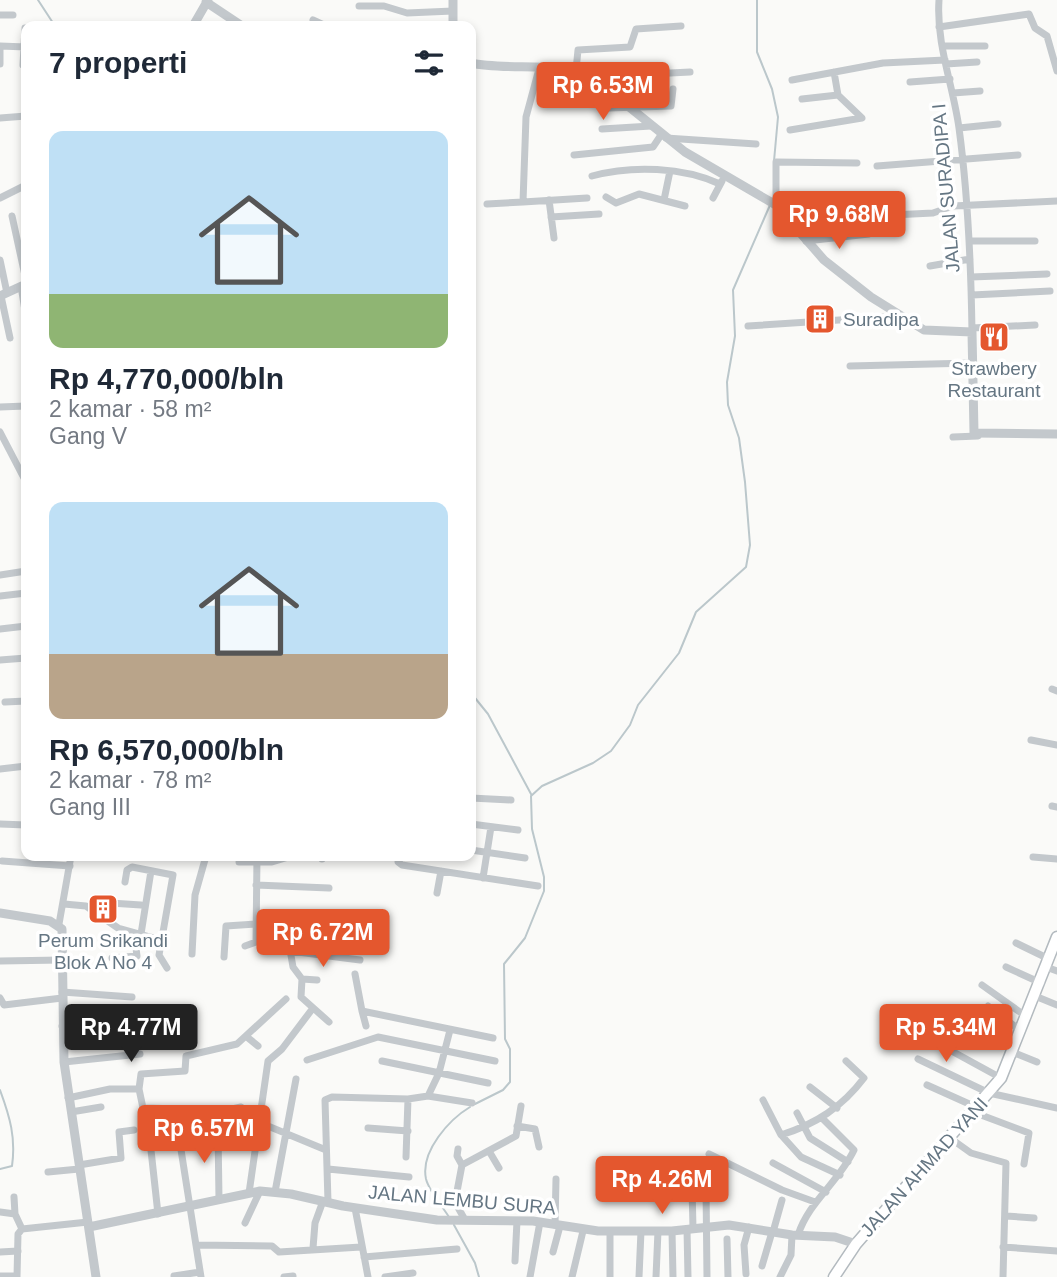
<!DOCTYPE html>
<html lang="id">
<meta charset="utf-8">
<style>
body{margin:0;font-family:Arial,sans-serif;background:#f2f2f3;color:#1f2937;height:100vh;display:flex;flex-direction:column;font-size:26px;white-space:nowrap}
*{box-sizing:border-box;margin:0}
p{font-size:23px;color:#747a83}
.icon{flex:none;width:38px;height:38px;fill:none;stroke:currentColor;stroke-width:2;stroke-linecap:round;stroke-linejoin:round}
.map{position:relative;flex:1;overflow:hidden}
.drawer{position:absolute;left:21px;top:21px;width:455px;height:840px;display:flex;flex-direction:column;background:#fff;border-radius:14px;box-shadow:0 4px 10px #0003}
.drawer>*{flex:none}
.price{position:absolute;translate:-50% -60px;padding:0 16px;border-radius:7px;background:#e4572e;color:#fff;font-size:23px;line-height:46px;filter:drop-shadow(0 2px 4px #0008)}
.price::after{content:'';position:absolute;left:50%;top:42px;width:21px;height:16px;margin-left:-10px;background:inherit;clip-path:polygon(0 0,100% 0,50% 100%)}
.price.selected{background:#222;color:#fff}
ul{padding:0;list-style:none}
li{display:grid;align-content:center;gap:14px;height:371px;padding:0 28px}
li span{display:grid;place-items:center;height:217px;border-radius:14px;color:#555}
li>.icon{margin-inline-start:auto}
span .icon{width:126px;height:126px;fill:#fffc;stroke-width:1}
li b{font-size:30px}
h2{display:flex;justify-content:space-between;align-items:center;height:84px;padding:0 28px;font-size:30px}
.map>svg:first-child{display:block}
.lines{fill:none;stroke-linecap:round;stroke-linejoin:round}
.stream{stroke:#bbc7cb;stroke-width:2}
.secondary-casing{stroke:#b3babf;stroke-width:13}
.minor{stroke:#c3c8cc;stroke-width:7}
.tertiary{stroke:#c3c8cc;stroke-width:9}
.secondary{stroke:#fff;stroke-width:10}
.labels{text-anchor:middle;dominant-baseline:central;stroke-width:7;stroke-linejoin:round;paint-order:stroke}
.street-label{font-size:19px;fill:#657683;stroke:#fff}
.poi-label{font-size:19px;fill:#657683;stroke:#fff}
</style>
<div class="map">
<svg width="1057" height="1277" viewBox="0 0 1057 1277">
<rect width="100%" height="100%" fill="#fafaf8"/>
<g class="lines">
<path class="stream" d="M38 0 55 26
M757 0V52L772 89 778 117 774 161
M471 693 488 714 531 794
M0 1090C10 1117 16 1138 12 1166L0 1169
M475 1104 503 1090 510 1082V1049L505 1039 504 964 525 938 544 891V877L532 829 531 796 542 786 593 763 611 751 630 725 638 705 679 653 696 612 746 567 750 545 745 482 739 438 728 405 727 382 735 336 733 290 770 205
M449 1217C442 1206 429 1191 426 1179 420 1151 450 1119 470 1107
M454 1225 475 1263 479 1277"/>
<g class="secondary-casing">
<path id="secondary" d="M834 1277 856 1244 1001 1078 1057 937"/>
</g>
<path class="minor" d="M939 0C936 44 953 85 959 128 968 195 971 264 972 332
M359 6H384L407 13 453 11
M0 15H13
M313 20 326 26
M939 27 1029 14 1035 28 1047 36 1057 71
M942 46H985
M0 64V46L26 47
M946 64 977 62
M23 65 25 28
M539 69 526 117 523 202 587 198
M576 70 578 50 630 47 636 29 681 26
M592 77 690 72
M792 80 883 63 945 60
M910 82 950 79
M953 93 980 91
M802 99 838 95
M580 100 608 108 671 106 673 89
M0 118 26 116
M959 128 998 124
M602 129 651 126
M790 130 862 118 838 95 834 72
M666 138 756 144
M574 155 653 147 661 135
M857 163 776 162V202L872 198
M877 166 1018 155
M592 176C632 165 683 167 720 184
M606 197 616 203 639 194 685 206
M0 198 26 185
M713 198 722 181
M549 200 554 238
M664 200 670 171
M487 204 523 202
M12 216 26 280
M551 217 599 214
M790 220 933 213 953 206 1057 201
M806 241 869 234
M969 241H1035
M0 260 7 293
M930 266 970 259
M971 277 1047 274
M21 286 26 317
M972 295 1050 291
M1 296 10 338
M748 326 901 316
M972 328 1035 325
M850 366 972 363
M0 407 26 406
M0 432 26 482
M953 437 978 436
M0 575 26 571
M0 596 26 593
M0 629 26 626
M0 660 26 658
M1052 689 1057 691
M5 702 26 701
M1031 740 1057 745
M0 769 26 766
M471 798 511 800
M1052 806 1057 807
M0 824 26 825
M471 824 518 830
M471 850 525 858
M322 856V859
M399 856 398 862 402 865 538 886
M1033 857 1057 859
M2 861 70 866
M239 862H272L292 856
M483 878 491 827
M125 882 127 870 132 867 173 875 159 955 167 968
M256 885 329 888
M437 893 441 871
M64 904 86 906 118 928 161 940
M88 907 95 902 141 905
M59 924 71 856
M141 934 151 871
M288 938 293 967 302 979 301 997 329 1022
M1016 943 1049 959
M245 946 256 942 257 856
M290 951 360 960
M192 954 195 895 206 856
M224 957 226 926 256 924
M112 958 137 956 134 933
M0 961 62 960
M1006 967 1041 983
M1046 967 1057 971
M355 974 362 1011 493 1038
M302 979 317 980
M982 985 1027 1017
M62 992 132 997
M1035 996 1057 1005
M0 998 4 1005 62 998
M988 1006 1021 1031
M362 1011 366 1026
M914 1020 925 1027 926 1037 1001 1078
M62 1026 130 1035 132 1015
M247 1037 258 1046
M1012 1052 1037 1062
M918 1059 989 1093 1057 1108
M307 1060 378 1037 495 1061
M382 1061 488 1083
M64 1062 140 1054
M927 1085 976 1107
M810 1087 837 1108
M428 1096 472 1103
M68 1098 110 1089H139
M763 1100 781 1135C816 1124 842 1107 864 1078L846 1061
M241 1107 191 1118 183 1109 143 1108 139 1089 141 1074 185 1071 186 1056 237 1044 286 999
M71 1112 101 1107
M973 1112 1029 1133 1024 1164
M797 1113 810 1138 848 1162
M251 1119 326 1150
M517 1126 535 1129 539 1147
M368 1128 408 1131
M218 1131 219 1199
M149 1132 158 1214
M179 1137 201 1277
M783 1137 801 1157 840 1175
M950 1138 971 1153 1006 1163 1003 1277
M458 1149 457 1156 462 1165
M489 1151 499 1168
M709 1154 782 1190 815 1202
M406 1157 408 1099
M773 1163 826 1192
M79 1165 121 1158 119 1132 134 1130
M328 1169 409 1177
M48 1172 79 1169
M692 1187 693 1228
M706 1187 707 1277
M275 1192 296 1079
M249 1193 268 1061 282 1049 313 1008
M14 1197 15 1214
M328 1202 325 1100 332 1097 408 1099 428 1096 439 1073 450 1030
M355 1208 368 1277
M0 1212 15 1214 22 1229
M1006 1216 1034 1218
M465 1220 455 1202 462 1165 516 1136 521 1106
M245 1223 260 1191
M555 1225 556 1179
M22 1229 88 1222
M687 1229 688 1277
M610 1231V1277
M672 1231 673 1277
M773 1232 782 1200
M798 1235C809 1201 839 1182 854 1150L822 1118
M727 1239 728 1277
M196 1245 272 1246 279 1252 361 1247
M1003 1247 1057 1251
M313 1248 315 1223 323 1201
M0 1252 18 1251
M553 1252 560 1226
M364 1257 457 1249
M515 1261 517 1221
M762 1266 772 1232
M746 1274 744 1245 749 1227
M0 1276H17
M174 1276 200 1272
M17 1277 18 1234 22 1229
M284 1277 293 1276
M385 1277 413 1273
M530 1277 540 1222
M572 1277 583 1231
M639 1277 641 1231
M656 1277 658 1231
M780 1277 791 1255 792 1235"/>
<path class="tertiary" d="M453 0V26
M206 2 242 26
M193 26 208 0
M471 63C505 71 565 61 592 77L685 152 776 205 824 260 871 297 924 330 972 332 974 433 1057 434
M0 296 26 284
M0 913 50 921 62 929 64 1062 96 1277
M89 1227 260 1191 291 1194 343 1206 437 1220 533 1221 598 1231H672L729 1225 792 1235 835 1237 856 1244"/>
<use href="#secondary" class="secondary"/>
</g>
<defs>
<g id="building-square" transform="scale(1.575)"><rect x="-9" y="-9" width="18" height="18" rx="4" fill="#e4572e" stroke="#fff"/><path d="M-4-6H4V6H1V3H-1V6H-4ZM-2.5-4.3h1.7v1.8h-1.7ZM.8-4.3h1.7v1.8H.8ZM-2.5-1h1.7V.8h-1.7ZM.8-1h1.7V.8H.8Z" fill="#fff"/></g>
<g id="restaurant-square" transform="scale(1.575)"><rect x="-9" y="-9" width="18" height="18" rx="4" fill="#e4572e" stroke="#fff"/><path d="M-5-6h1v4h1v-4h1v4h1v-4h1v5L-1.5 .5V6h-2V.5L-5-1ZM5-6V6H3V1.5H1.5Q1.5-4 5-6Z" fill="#fff"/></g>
</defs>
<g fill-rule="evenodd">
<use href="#building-square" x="820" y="319"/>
<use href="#restaurant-square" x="994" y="337"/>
<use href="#building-square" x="103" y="909"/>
</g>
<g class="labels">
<g class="street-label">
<text transform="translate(946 188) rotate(-95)">JALAN SURADIPA I</text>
<text transform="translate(924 1167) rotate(-48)">JALAN AHMAD YANI</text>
<text transform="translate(462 1200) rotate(5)">JALAN LEMBU SURA</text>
</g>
<g class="poi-label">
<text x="843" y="319" text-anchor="start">Suradipa</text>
<text x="994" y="368">Strawbery<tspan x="994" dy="22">Restaurant</tspan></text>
<text x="103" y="940">Perum Srikandi<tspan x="103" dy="22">Blok A No 4</tspan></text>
</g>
</g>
</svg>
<b class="price" style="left:603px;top:122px">Rp 6.53M</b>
<b class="price" style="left:839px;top:251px">Rp 9.68M</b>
<b class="price" style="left:323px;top:969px">Rp 6.72M</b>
<b class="price selected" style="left:131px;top:1064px">Rp 4.77M</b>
<b class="price" style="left:946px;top:1064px">Rp 5.34M</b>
<b class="price" style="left:204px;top:1165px">Rp 6.57M</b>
<b class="price" style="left:662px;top:1216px">Rp 4.26M</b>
<section class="drawer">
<h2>7 properti<svg class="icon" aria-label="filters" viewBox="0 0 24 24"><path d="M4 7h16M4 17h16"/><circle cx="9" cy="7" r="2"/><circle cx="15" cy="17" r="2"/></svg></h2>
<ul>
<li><span style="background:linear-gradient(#bfe0f5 75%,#8fb573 0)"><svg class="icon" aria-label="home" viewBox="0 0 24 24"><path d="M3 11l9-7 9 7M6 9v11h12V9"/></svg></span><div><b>Rp 4,770,000/bln</b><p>2 kamar · 58 m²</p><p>Gang V</p></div></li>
<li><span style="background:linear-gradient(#bfe0f5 70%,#b9a48a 0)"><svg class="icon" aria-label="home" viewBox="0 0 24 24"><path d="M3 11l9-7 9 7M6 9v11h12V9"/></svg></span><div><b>Rp 6,570,000/bln</b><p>2 kamar · 78 m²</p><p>Gang III</p></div></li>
</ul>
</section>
</div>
